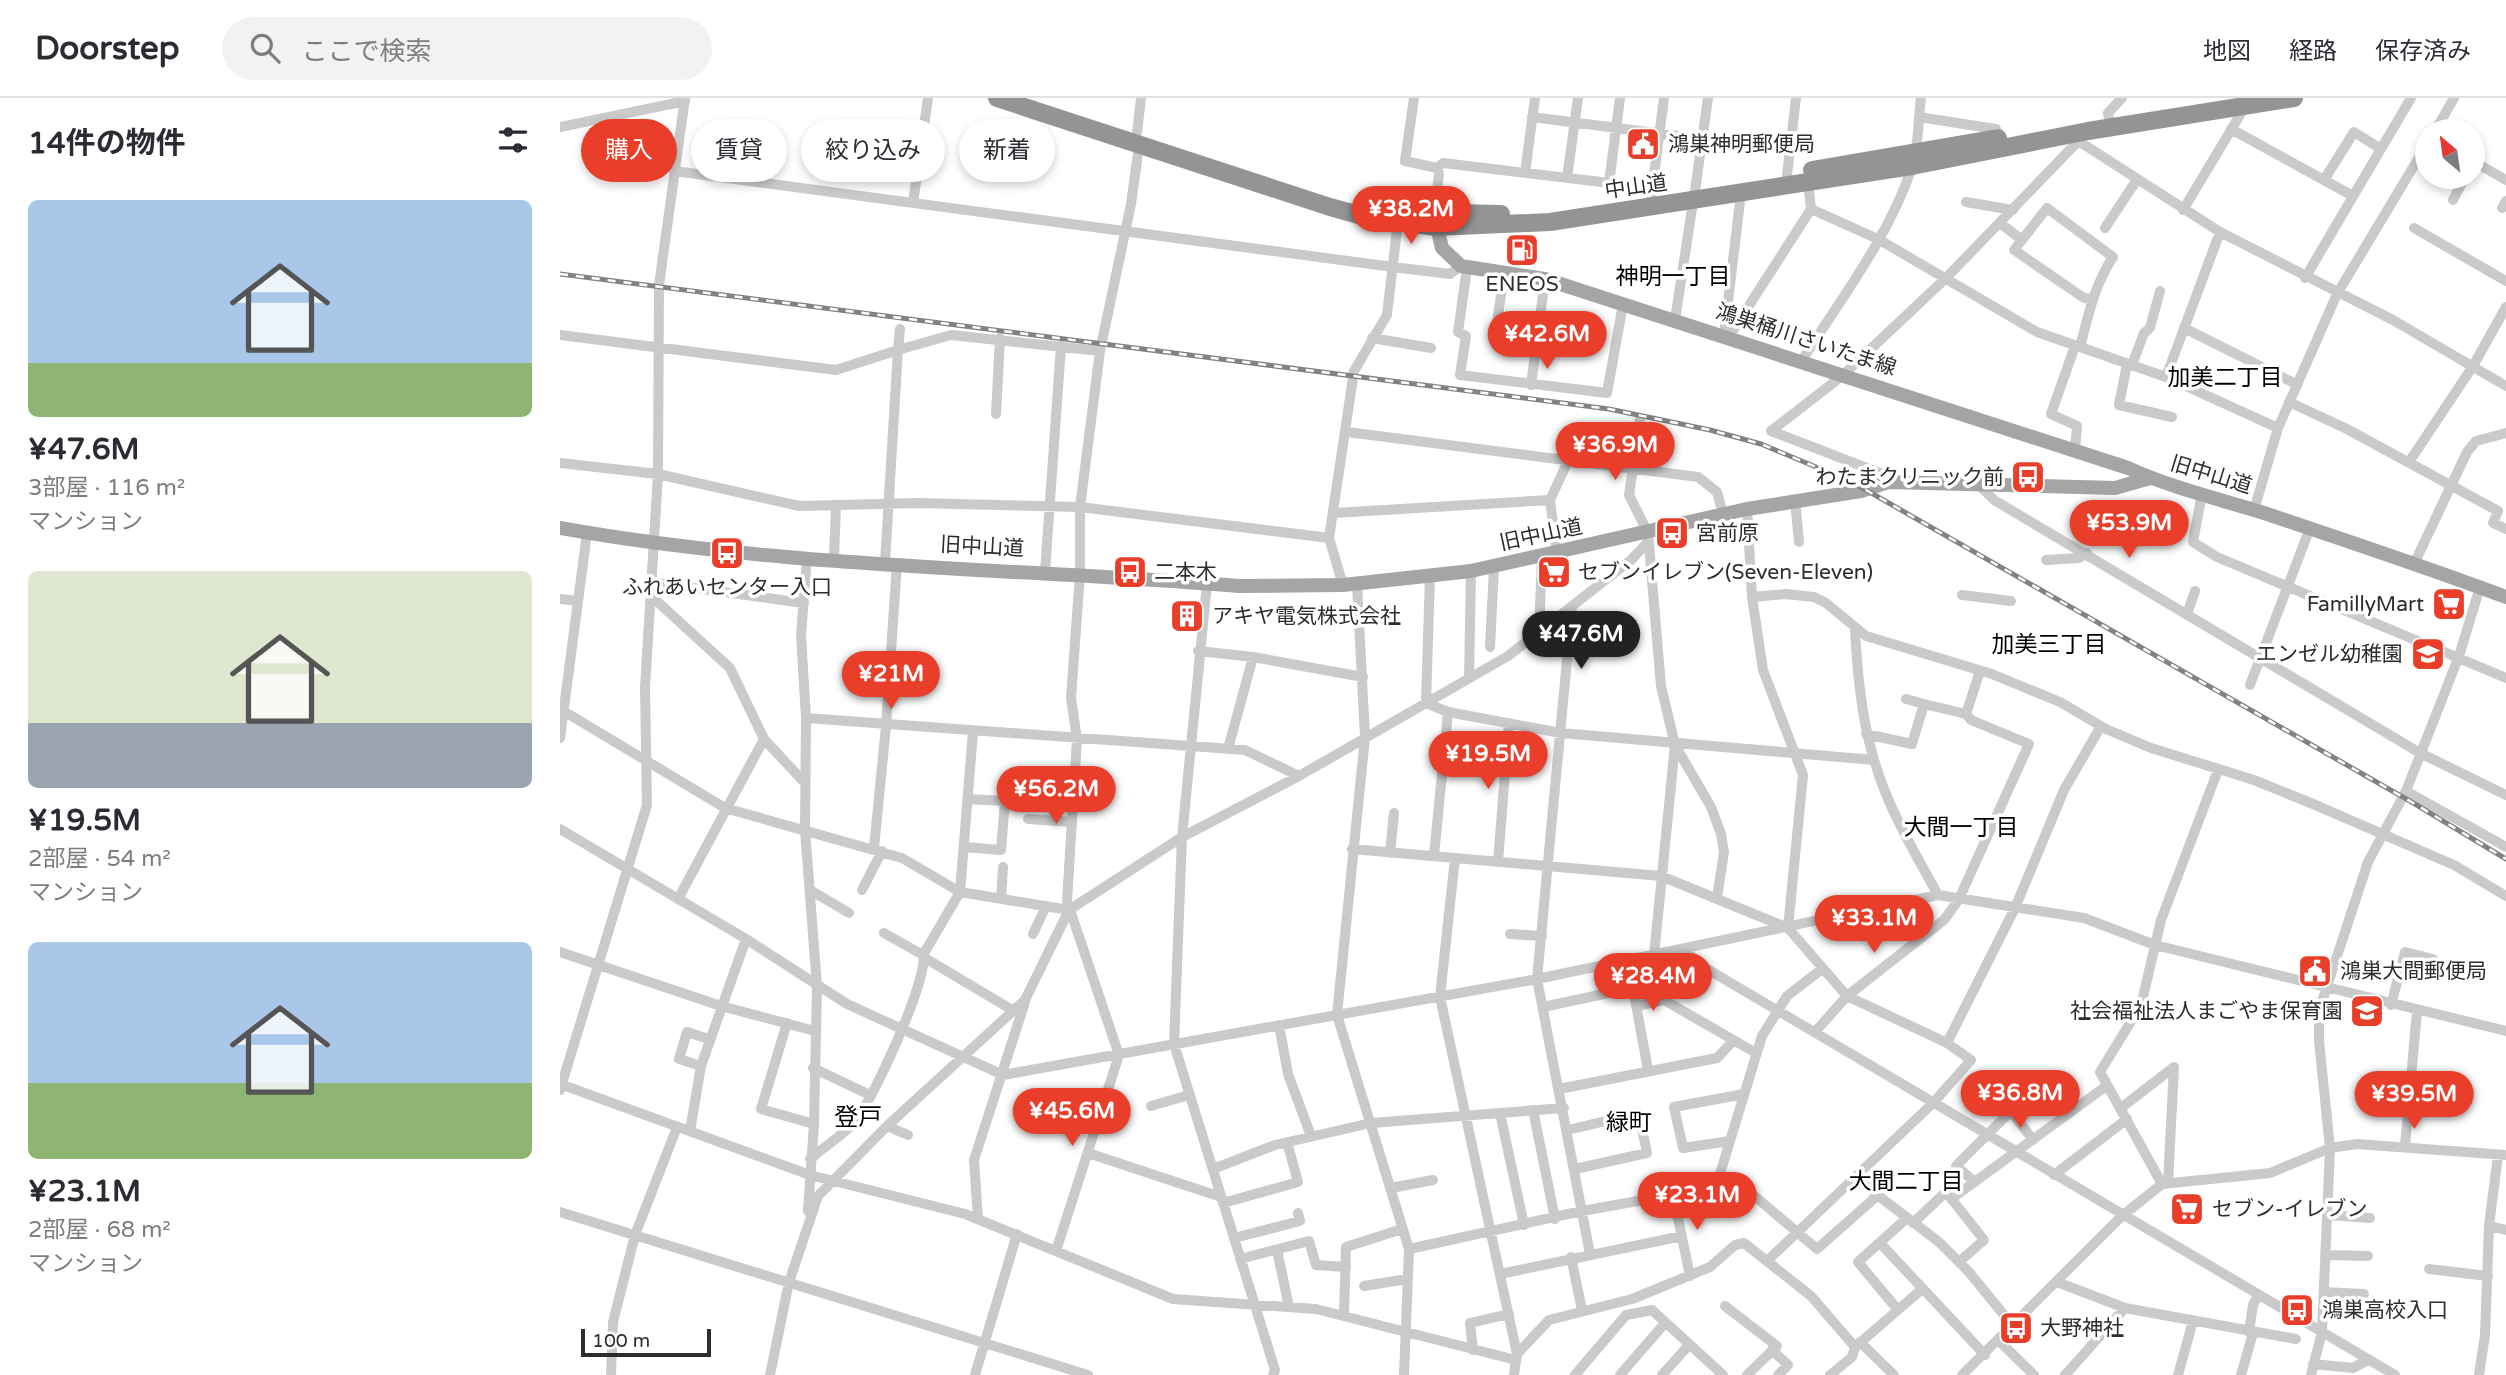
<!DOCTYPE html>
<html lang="ja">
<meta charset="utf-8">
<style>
body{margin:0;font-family:"Varela Round","Noto Sans JP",sans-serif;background:#f2f2f3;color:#2b2b33;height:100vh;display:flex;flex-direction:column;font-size:26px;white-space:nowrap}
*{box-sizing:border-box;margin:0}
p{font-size:23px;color:#7c7c81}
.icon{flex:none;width:38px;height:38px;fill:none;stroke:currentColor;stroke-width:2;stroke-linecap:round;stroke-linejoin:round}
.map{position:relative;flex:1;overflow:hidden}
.sheet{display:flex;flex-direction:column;background:#fff;width:560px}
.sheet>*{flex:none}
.top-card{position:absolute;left:21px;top:21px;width:665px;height:63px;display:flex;gap:14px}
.needle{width:46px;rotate:331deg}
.buttons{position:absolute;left:1855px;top:21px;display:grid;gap:14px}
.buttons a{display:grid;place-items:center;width:70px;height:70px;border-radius:50%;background:#fff;box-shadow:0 4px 10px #0003;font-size:35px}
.scale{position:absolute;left:21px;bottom:18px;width:130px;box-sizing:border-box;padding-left:7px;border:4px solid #2d2d2d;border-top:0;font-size:19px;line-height:24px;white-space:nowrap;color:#2d2d2d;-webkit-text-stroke:5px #fff;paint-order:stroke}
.price{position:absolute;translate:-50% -60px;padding:0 16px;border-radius:24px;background:#e83e2a;color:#fff;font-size:23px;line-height:46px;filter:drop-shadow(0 2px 4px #0008)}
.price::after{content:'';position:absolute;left:50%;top:42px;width:21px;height:16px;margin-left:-10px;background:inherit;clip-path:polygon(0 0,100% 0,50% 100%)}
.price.current{background:#222;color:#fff}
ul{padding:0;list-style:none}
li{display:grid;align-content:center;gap:14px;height:371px;padding:0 28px}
li span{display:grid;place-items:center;height:217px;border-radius:10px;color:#555}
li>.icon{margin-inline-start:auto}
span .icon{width:126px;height:126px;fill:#fffc;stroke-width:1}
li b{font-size:30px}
h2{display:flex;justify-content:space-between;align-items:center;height:84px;padding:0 28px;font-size:30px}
.pill{padding:0 24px;border-radius:32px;background:#fff;box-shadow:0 4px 10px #0003;font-size:24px;line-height:63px}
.pill.current{background:#e83e2a;color:#fff}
header{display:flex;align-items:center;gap:42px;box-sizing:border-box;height:98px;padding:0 35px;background:#fff;border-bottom:2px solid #e1e1e2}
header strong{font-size:33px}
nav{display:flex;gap:38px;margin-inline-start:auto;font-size:24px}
.search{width:490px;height:63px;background:#f2f2f3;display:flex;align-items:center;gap:18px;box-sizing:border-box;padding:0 24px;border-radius:38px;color:#7c7c81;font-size:26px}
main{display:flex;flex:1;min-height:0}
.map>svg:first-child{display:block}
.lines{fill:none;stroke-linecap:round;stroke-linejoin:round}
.minor{stroke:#cacaca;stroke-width:10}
.major{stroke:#a5a5a5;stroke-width:14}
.highway{stroke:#949494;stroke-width:18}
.rail-casing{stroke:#828282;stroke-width:5}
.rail{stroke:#fff;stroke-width:2.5;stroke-dasharray:8;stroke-linecap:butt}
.labels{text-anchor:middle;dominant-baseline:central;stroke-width:7;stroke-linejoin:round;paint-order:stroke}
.poi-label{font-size:21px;fill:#2d2d2d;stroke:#fff;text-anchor:start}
.street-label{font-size:21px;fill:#2d2d2d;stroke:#fff}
.neighbourhood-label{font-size:23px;fill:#000;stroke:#fff}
.quarter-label{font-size:24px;fill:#000;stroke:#fff}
</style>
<header>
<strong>Doorstep</strong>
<div class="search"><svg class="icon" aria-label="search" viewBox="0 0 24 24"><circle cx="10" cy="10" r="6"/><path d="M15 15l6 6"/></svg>ここで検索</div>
<nav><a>地図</a><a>経路</a><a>保存済み</a></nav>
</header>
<main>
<section class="sheet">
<h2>14件の物件<svg class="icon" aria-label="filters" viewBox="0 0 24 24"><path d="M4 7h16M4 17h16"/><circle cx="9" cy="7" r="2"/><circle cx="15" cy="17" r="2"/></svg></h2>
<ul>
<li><span style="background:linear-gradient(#a9c7e8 75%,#8fb573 0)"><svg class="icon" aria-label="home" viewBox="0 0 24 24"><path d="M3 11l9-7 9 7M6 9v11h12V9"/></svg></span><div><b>¥47.6M</b><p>3部屋 · 116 m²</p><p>マンション</p></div></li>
<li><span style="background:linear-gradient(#dfe7d0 70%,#9aa5b1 0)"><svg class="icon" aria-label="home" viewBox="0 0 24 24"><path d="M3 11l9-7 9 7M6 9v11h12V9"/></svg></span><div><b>¥19.5M</b><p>2部屋 · 54 m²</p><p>マンション</p></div></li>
<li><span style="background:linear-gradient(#a9c7e8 65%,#8fb573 0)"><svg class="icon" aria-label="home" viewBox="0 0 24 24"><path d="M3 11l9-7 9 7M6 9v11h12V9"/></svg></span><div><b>¥23.1M</b><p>2部屋 · 68 m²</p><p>マンション</p></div></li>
</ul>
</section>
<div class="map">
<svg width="1946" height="1277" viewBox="0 0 1946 1277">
<rect width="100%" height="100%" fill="#fff"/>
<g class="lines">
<path class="minor" d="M854 0 845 63 877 70 883 65 1092 90
M972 19 1188 47
M1359 19 1436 31 1439 40
M1549 21 1548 15 1562 0
M0 29 125 3
M1671 31 1793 98
M1875 33 1894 0
M577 35 581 0
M1520 44 1660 134 1833 222 1946 288
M1913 63 1946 82
M114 73 833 169 890 176 901 168
M965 75 975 0
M1227 77 1236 0
M1007 80 1018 0
M1764 82 1794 34 1821 51
M1049 85 1060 0
M1135 93 1148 0
M1091 100 1104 0
M1893 102 1905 79
M1406 104 1453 112
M353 105 368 0
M1942 110 1946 103
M1251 111 1318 141 1477 234 1606 279 1718 330
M1623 112 1686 7
M874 117 879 76 877 70
M1440 125 1462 142
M1545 130 1576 83
M1854 130 1946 183
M907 170 898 234 906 238 900 277 1047 295 1063 206
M1745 180 1851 0
M1115 222 1133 104
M937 225 944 175
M1624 230 1736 286
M340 231 338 252 391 237 540 253
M0 237 276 272 338 252 325 464
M1164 237 1174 231 1251 111 1248 84
M1164 237 1181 95
M977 238 1022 243
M812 240 871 250
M1520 249C1529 215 1534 188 1553 159L1487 110 1454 152 1524 200 1533 201
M1241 264C1280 202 1329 139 1352 69 1359 47 1358 23 1361 0
M1567 266 1559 307 1612 319
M1572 267 1584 235 1590 230 1600 193
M1606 279 1660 134
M971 287 985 181
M1729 304 1785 330 1938 413 1933 425 1946 431
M436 316 440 240
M1080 321 1069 397 1088 435 1101 588 1115 647 1151 709 1161 736 1164 754 1157 800
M787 334 1138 379 1157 394 1163 416
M1515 352 1517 328 1491 316 1515 248
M1849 364 1913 268 1946 209
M0 365 98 376 239 408 357 405 520 409 769 440
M1328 384 1325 377 1211 333 1282 278 1386 180 1528 33
M1418 386 1434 402 1860 655 1946 697
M1642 395 1633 444 1657 459 1946 580
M1235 402 1239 444
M1187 411 1192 499 1203 572 1243 677 1228 830
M1694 412 1718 330 1777 196 1867 46
M774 415 990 402
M997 456 990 402 1009 361
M247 459 241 537 246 620 245 732 257 888 254 1026 248 1113
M274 461 276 407
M1486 462 1519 460 1527 455
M1854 466 1907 354 1916 343 1946 335
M485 474 501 248
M91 484 244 505
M647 486 622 739 614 946 715 1272 713 1277
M797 486 805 639 777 917 849 1151 844 1277
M783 487 769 440 794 273 827 217 838 123
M90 497 170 570 204 641 244 684
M1402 497 1451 503
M1192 499 1226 496 1254 499 1266 505 1306 538 1432 576 1500 604 1546 631 1591 650 1694 682 1753 706 1894 767 1946 798
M0 501 18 503
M1012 509 977 881 1030 1156
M1627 516 1635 493
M1295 532C1298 588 1304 643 1326 696 1340 731 1360 764 1378 797
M979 535 982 459
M930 549 934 469
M638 553 693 559 803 579
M909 580 911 473
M1690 587 1750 430
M866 605 888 614 1001 635 1314 662
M866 605 870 477
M1364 606 1406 616
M0 611 165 710 342 760 400 794 509 812
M246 620 685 652 739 678
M1306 636 1352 646 1364 606 1346 601
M0 640 27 435
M668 651 693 559
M1846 693 1946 749
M468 721 512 724
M0 731 186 841 287 906 443 977 977 881 1378 797 1524 820 1595 847 1946 933
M404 749 441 752 445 703 408 701
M314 750 326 628 337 465
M792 751 1101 778 1228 830 1287 898 1387 945 1411 962 1373 1005 1207 1163
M830 755 834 715
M874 758 888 614
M895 760 880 899 957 1256 954 1277
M938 764 949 625
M250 792 289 815
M302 792 322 753
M118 801 204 641
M441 801 443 769
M324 835 363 857 400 794 413 634
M473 836 486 808
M950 836 982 838
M1125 850 1137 865 1835 1277
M0 854 161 908 255 933
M1094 857 1115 647
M365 860 454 913
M1068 863 1088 972
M1831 907 1845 854 1873 861
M1076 908 1104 902 1196 955
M983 909 1072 890
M227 925 201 1011 254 1026
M719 927 728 976 751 1038
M1255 934 1287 898 1384 822 1399 801 1469 646 1411 622 1406 616 1420 573
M1387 945 1455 810 1504 692 1541 628
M141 968 119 961 127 934 149 941
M253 970 310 997
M0 986 250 1077 405 1116 613 1201 756 1211 956 1262
M999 991 1157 960 1173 943
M0 992 87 707 85 590 98 376 99 187 125 0
M591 1008 629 997
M1561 1010 1614 969 1608 1085
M973 1012 995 1121
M940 1015 964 1127
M327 1028 348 1037
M1008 1032 1079 1015 1087 1055 1015 1071
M130 1033 141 968 186 841
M1170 1043 1123 1050 1114 1009 1184 996
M1845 1048 1857 913
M528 1055 661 1099
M250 1061C264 1049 280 1039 293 1026 311 1007 369 880 363 857
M653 1071 715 1047 811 1025 1004 1010
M1494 1077 1567 1021
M1295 1080 1379 1144 1409 1174 1453 1228
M1415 1084 1396 1068 1451 1013 1473 1042
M1602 1086 1540 974 1575 917 1583 899 1601 822 1658 672
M1156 1089 1178 1084 1257 1151 1317 1098
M831 1090 873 1082
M1113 1096 1130 1178
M1391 1101 1545 989
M663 1105 738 1084 727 1044
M0 1114 528 1277
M1768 1117 1810 1120
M418 1121 414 1062 465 904
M1353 1125 1386 1094 1424 1142 1399 1164
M1929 1128 1946 1132
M674 1140 740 1123 738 1115
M1320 1145 1425 1257
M849 1151 1022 1113 1156 1089 1202 938 1227 898 1262 871
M717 1152 729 1209
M496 1153 559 957 507 803 517 641 511 600 520 476V409L540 253 571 106 579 48
M1766 1157 1808 1158
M1011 1159 1022 1212
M680 1161 749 1143 756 1167 786 1169
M1869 1171 1928 1178
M940 1176 1122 1138
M1497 1184 1565 1210 1736 1241
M804 1188 847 1181
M1764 1194 1804 1196
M1165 1208 1217 1248 1187 1277
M1338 1212 1298 1164 1347 1120
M784 1217 786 1149 842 1131
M1689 1234 1693 1207 1698 1197
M1439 1243 1474 1277
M1300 1244 1334 1277
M913 1252 910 1225 949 1216
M1212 1252 1228 1267 1218 1277
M957 1256 989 1222 1072 1201 1150 1169 1175 1147 1184 1145 1251 1198 1295 1249
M1753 1266 1793 1270 1808 1262
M51 1277 53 1224 75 1137 117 1029
M210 1277 229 1184 258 1098 327 1028 465 902 509 812 622 739 739 678 948 558 1071 462 1087 445
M415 1277 457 1136
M1015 1277 1066 1217 1092 1212 1163 1277
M1060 1277 1105 1225
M1102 1277 1129 1247
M1270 1277 1292 1259 1295 1249 1361 1192
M1402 1277 1562 1118 1602 1086 1710 1075 1770 1050 1797 1046 1946 1057
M1505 1277 1565 1210
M1618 1277 1633 1223
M1681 1277 1693 1235
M1751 1277 1762 1234 1770 1050 1759 943V913L1808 764 1846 693 1899 558 1920 489
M1919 1277 1925 1237 1929 1128 1938 1057"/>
<path class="major" d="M875 121 882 150 901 168 985 181 1568 370C1612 390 1659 401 1704 415 1785 442 1866 469 1946 499
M0 430C221 470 455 470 679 488L783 487 911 473 1187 411 1301 393 1328 384 1555 390 1590 380"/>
<path class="highway" d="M437 0 770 109 806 119 876 129 990 124 1352 68 1528 33 1734 0
M1252 72 1438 40
M853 114 941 116"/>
<g class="rail-casing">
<path id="rail" d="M0 176 1049 311 1150 332 1201 346 1292 384 1855 706 1946 761"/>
</g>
<use href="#rail" class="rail"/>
</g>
<defs>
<g id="civic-square" transform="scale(1.75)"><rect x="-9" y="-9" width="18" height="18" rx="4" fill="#e83e2a" stroke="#fff"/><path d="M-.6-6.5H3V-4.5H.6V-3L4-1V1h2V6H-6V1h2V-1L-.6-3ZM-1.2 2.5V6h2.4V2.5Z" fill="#fff"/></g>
<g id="fuel-square" transform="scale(1.75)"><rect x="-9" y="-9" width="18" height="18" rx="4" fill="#e83e2a" stroke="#fff"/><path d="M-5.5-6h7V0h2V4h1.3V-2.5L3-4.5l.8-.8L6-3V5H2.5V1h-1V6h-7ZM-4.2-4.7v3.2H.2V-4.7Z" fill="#fff"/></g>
<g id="bus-square" transform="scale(1.75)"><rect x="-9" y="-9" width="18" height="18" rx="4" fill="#e83e2a" stroke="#fff"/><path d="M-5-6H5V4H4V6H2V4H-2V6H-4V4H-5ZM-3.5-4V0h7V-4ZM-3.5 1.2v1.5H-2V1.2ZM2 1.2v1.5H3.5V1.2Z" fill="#fff"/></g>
<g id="supermarket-square" transform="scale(1.75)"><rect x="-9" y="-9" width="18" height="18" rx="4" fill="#e83e2a" stroke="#fff"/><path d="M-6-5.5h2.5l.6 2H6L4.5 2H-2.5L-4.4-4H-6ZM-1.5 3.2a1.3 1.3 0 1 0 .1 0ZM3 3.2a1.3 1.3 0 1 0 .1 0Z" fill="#fff"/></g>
<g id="building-square" transform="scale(1.75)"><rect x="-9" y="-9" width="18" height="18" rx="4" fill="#e83e2a" stroke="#fff"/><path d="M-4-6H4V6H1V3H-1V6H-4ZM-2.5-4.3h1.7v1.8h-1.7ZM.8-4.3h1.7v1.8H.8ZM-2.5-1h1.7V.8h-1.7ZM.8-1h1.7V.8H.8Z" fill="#fff"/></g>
<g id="school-square" transform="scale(1.75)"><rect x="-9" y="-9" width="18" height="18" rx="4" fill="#e83e2a" stroke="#fff"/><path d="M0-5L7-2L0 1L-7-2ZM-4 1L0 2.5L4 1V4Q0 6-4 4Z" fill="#fff"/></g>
</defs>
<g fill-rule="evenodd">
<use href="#civic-square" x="1083" y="46"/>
<use href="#fuel-square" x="962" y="152"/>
<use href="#bus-square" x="1468" y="379"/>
<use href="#bus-square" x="1112" y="435"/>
<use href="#bus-square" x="167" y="455"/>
<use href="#bus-square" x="570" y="474"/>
<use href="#supermarket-square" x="994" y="474"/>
<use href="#supermarket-square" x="1889" y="506"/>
<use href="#building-square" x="627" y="518"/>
<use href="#school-square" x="1868" y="556"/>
<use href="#civic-square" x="1755" y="873"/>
<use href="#school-square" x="1807" y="913"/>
<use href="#supermarket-square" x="1627" y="1111"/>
<use href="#bus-square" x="1737" y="1212"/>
<use href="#bus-square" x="1456" y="1230"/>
</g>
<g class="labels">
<g class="poi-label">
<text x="1108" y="46">鴻巣神明郵便局</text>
<text x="962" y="186" text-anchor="middle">ENEOS</text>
<text x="1444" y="379" text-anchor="end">わたまクリニック前</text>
<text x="1136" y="435">宮前原</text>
<text x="594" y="474">二本木</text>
<text x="1018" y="474">セブンイレブン(Seven-Eleven)</text>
<text x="167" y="489" text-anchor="middle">ふれあいセンター入口</text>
<text x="1864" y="506" text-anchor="end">FamillyMart</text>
<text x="652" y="518">アキヤ電気株式会社</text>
<text x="1843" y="556" text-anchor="end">エンゼル幼稚園</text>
<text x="1780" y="873">鴻巣大間郵便局</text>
<text x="1783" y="913" text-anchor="end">社会福祉法人まごやま保育園</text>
<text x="1652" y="1111">セブン-イレブン</text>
<text x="1762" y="1212">鴻巣高校入口</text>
<text x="1480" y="1230">大野神社</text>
</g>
<g class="street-label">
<text transform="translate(1076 89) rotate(-8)">中山道</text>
<text transform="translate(1246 242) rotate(18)">鴻巣桶川さいたま線</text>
<text transform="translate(1651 377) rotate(17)">旧中山道</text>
<text transform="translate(981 437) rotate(-12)">旧中山道</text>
<text transform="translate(422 449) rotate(3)">旧中山道</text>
</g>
<g class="neighbourhood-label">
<text x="1113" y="179">神明一丁目</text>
<text x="1665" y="280">加美二丁目</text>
<text x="1489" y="547">加美三丁目</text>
<text x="1401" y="730">大間一丁目</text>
<text x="1069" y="1025">緑町</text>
<text x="1346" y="1084">大間二丁目</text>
</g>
<g class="quarter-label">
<text x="298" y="1019">登戸</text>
</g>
</g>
</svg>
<div class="buttons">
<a><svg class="needle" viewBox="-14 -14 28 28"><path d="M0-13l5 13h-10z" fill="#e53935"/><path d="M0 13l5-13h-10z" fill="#7c7c81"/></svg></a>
</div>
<div class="scale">100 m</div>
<b class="price" style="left:851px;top:148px">¥38.2M</b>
<b class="price" style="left:987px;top:273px">¥42.6M</b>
<b class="price" style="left:1055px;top:384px">¥36.9M</b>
<b class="price" style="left:1569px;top:462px">¥53.9M</b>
<b class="price current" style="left:1021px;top:573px">¥47.6M</b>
<b class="price" style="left:331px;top:613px">¥21M</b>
<b class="price" style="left:928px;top:693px">¥19.5M</b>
<b class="price" style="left:496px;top:728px">¥56.2M</b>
<b class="price" style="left:1314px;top:857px">¥33.1M</b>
<b class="price" style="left:1093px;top:915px">¥28.4M</b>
<b class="price" style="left:1460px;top:1032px">¥36.8M</b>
<b class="price" style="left:1854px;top:1033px">¥39.5M</b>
<b class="price" style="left:512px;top:1050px">¥45.6M</b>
<b class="price" style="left:1137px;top:1134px">¥23.1M</b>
<div class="top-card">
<a class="pill current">購入</a>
<a class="pill">賃貸</a>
<a class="pill">絞り込み</a>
<a class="pill">新着</a>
</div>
</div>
</main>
